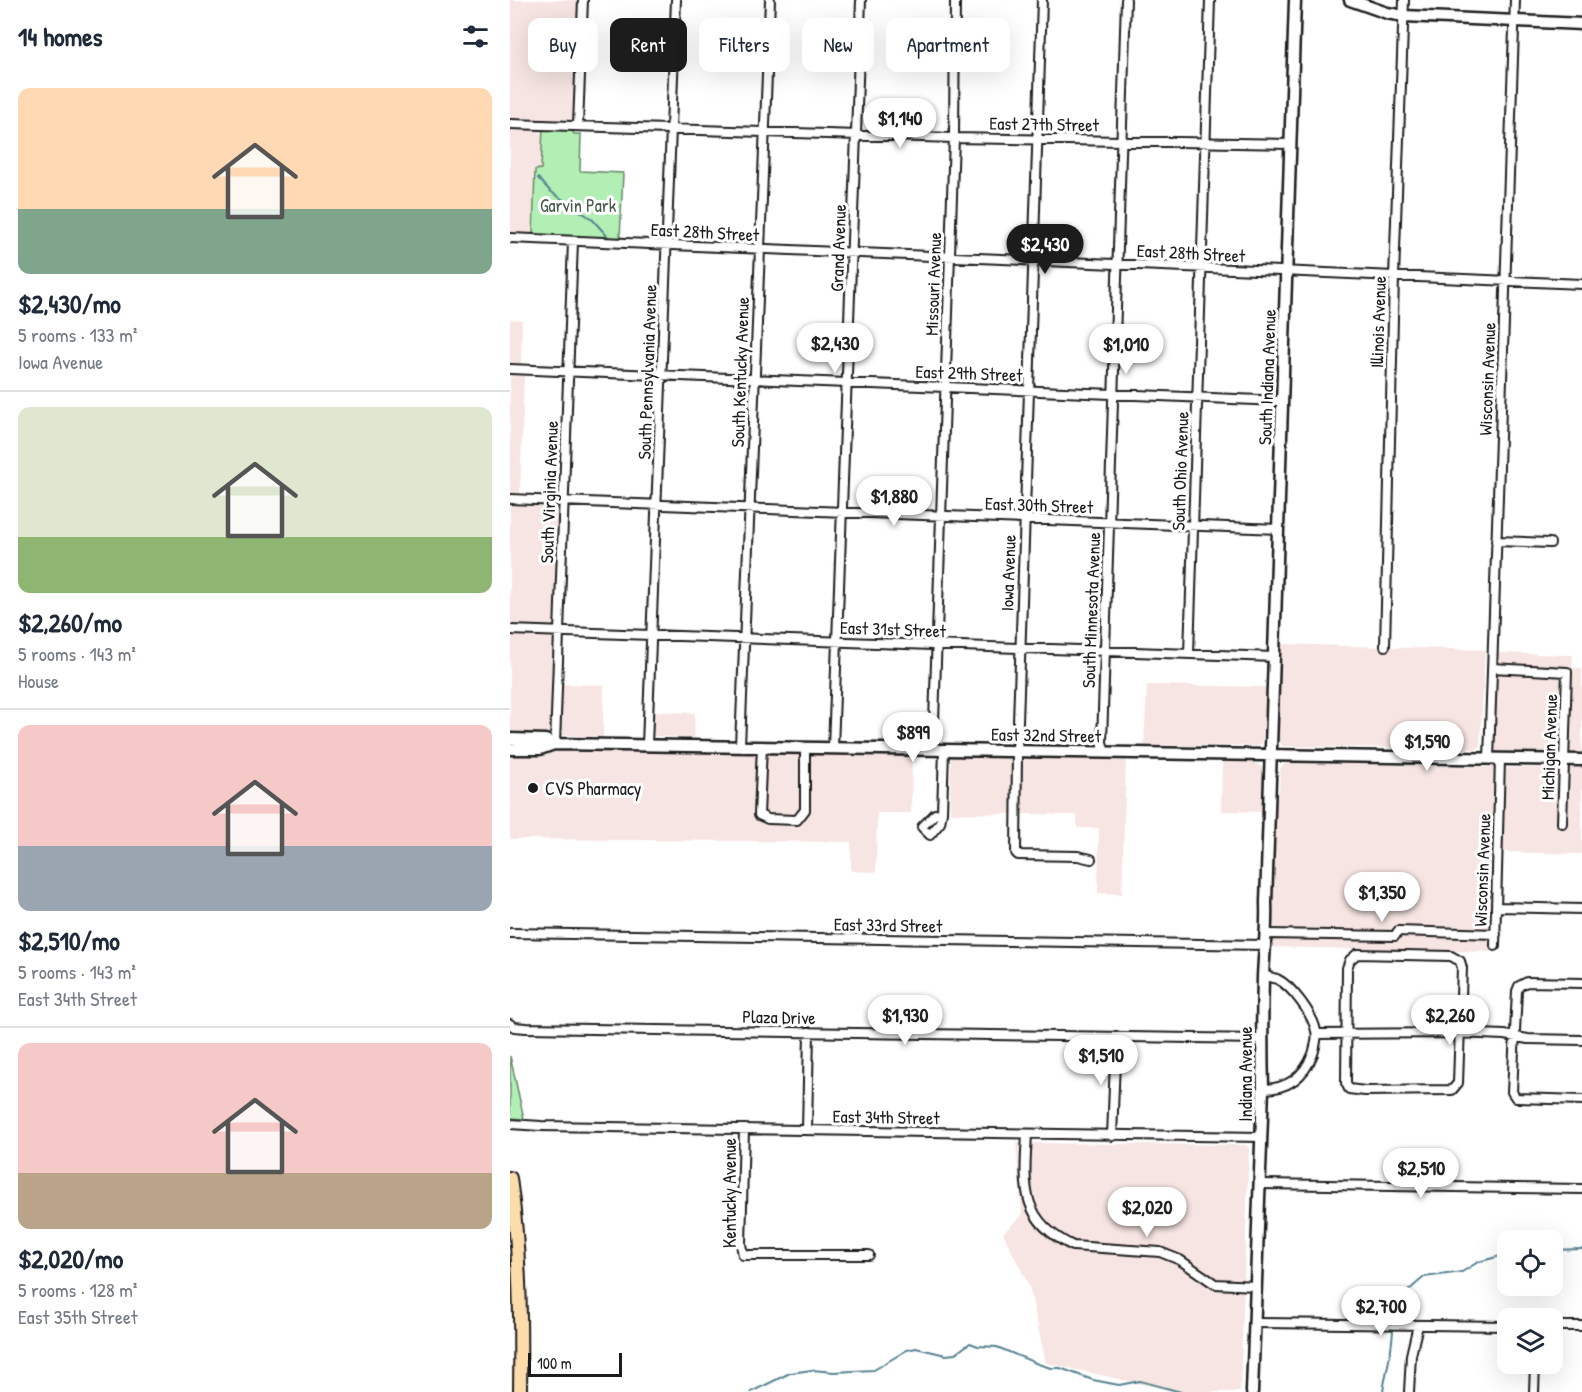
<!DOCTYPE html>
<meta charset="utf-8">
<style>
body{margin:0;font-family:"Patrick Hand",sans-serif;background:#f2f2f3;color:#1f2937;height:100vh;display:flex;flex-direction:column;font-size:22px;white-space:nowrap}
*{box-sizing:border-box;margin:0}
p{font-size:20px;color:#747a83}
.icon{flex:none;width:33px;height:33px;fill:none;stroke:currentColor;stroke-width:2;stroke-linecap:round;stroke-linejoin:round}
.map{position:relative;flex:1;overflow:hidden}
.sheet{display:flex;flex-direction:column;background:#fff;width:510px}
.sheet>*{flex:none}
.guide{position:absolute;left:18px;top:18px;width:570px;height:54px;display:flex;gap:12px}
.controls{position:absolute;left:987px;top:1230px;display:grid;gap:12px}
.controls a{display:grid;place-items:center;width:66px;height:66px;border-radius:12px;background:#fff;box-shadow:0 6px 24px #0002;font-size:30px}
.scale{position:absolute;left:18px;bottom:15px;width:94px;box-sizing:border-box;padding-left:6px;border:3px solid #1c1c1c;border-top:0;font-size:16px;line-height:21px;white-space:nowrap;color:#1c1c1c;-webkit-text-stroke:4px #fff;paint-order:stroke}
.price{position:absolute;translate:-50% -51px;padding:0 14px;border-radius:21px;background:#fff;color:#222;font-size:20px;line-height:39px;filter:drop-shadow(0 2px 3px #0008)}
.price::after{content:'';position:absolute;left:50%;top:36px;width:18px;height:14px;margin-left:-9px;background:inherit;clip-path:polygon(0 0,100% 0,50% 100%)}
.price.current{background:#1c1c1c;color:#fff}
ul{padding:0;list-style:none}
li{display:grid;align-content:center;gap:12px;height:318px;padding:0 18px}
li+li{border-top:2px solid #e0e1e3}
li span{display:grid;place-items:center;height:186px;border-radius:12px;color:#555}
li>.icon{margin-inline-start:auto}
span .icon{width:108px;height:108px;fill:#fffc;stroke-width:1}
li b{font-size:26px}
h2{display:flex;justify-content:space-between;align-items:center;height:72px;padding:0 18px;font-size:26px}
.chip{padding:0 21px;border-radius:12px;background:#fff;box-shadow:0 6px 24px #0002;font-size:21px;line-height:54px}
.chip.current{background:#1c1c1c;color:#fff}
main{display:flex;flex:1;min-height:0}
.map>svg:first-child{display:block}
.built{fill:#f6e5e2}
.green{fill:#b2efb5;stroke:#678668;stroke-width:1.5}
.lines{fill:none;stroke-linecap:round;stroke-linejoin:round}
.stream{stroke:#55828f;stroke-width:2}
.street-casing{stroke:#1c1c1c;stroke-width:12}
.secondary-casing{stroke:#1c1c1c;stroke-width:15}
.primary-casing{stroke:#1c1c1c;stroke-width:16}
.street{stroke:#fff;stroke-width:8}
.secondary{stroke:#fff;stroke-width:10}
.primary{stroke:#fddcac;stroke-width:12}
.poi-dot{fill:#1c1c1c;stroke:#fff;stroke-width:2}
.labels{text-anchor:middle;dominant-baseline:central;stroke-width:6;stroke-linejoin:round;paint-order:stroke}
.street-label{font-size:18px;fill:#1c1c1c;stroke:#fff}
.park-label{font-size:18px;fill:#495b4a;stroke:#fff}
.poi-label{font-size:18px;fill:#1c1c1c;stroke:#fff;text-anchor:start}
</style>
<main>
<section class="sheet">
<h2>14 homes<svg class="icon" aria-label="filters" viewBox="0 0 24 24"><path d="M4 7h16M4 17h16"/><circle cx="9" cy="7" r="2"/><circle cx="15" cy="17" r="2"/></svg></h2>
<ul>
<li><span style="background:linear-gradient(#ffd9b3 65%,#7fa58c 0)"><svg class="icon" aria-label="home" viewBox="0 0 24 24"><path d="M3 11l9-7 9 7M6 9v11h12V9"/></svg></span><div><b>$2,430/mo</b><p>5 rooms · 133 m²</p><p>Iowa Avenue</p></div></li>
<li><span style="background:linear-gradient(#dfe7d0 70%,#8fb573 0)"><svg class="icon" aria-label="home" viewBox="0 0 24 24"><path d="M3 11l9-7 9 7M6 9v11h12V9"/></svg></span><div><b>$2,260/mo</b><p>5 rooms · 143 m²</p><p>House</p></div></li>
<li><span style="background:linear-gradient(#f6c9c9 65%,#9aa5b1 0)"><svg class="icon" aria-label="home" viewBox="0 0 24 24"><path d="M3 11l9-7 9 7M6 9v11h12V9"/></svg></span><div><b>$2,510/mo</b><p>5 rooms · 143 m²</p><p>East 34th Street</p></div></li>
<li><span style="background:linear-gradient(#f6c9c9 70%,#b9a48a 0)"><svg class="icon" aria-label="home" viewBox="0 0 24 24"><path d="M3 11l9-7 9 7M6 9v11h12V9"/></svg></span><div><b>$2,020/mo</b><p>5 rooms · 128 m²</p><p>East 35th Street</p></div></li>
</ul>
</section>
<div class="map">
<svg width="1072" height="1392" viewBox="0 0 1072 1392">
<rect width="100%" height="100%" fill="#fff"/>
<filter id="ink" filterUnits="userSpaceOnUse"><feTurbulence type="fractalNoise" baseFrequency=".0167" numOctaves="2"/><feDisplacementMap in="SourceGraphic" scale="12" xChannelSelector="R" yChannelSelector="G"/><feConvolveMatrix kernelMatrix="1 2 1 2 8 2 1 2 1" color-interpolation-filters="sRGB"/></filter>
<g filter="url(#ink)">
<path class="built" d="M0 0H69L63 120 0 118Z
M0 126 33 128 31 170H25L23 235 0 234Z
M0 319 12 320 11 365H0Z
M0 373H14L10 496H0Z
M0 504 45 506 48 508 43 627 0 626Z
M0 635 40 636 43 638 40 731 38 734 0 731Z
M770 644 975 650 970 747 966 749 772 746 767 737Z
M987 653 1063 655 1062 668H1072V752L987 751 983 748Z
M51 684 94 685 93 737 51 735Z
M637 685 757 687 752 743 747 746 634 745Z
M143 711 185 713 184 738 143 736Z
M52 750 402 756 401 813H367L366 872 341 871V842L0 839V752Z
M441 757 503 758 504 814 440 813Z
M518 758 616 760 612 894 588 893 589 828H567V815L510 814 511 763Z
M712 762H740L751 766 755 773V812L711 811Z
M778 763 984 767 986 771 981 952 760 947 764 809 769 789 770 769 773 765Z
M996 768H1072V854L992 852 994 772Z
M506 1143 736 1145 739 1149 730 1392H668L536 1363 519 1286 493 1233 512 1215Z"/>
<path class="green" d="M33 128 61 129 64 134H71L70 171 113 173 110 239 23 235 25 170 31 169Z
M0 1056 14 1119 0 1118Z"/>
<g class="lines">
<path class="stream" d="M28 178 40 191 82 219 99 238
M1042 1250 1072 1249
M883 1321 890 1298 914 1277 952 1272 968 1262 998 1254
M241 1392 280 1373 302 1370 324 1372 364 1370 397 1350 406 1348 436 1355 445 1354 460 1343 468 1346 487 1347 528 1364 541 1368H550L583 1380 609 1385 630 1381 671 1392
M873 1392C876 1370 883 1349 883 1327"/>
<g class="street-casing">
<path id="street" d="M532 0 507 752 506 853 508 855 568 856 581 859
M0 124 444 138 781 144
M68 125 73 0
M0 238 1072 284
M0 369 772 401
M0 499 769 529
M986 541 1040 543
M0 630 765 657
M875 646 884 277 894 0
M679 654 700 0
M982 668 1057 672 1052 823
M45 744 63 241
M137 745 166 0
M230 746 260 0
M252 746 249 815 258 819 287 820 295 810V747
M323 748 351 0
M423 750 444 138 445 0
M595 753 592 742 616 0
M979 759 1005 0
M432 812 430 823 420 835 412 827 425 814Z
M432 812 434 750
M987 907 1072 909
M0 933 756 945
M757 934 885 936 888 931 986 934
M985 946 990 759
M847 954 941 956 950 961 952 968 948 1083 942 1090 855 1091 839 1089 836 1083 837 968 840 960Z
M1072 983 1017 982 1009 986 1007 991 1002 1092 1006 1098 1072 1100
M0 1024 4 1027 16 1028 751 1039
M807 1034 948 1033 994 1035 1018 1039 1072 1040
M753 1089C778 1089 794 1077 803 1054 805 1047 808 1038 806 1031 803 1015 782 986 767 979 763 978 758 977 753 975
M0 1124 31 1126 752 1137
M234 1129 231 1244 233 1255H359
M297 1130 299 1032
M517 1135C514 1186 510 1221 563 1246L650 1252 670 1260 705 1284 746 1286
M602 1136 606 1036
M750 1184 1072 1189
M745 1323 998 1326
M1042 1326H1072
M899 1392 901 1355 908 1325
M1024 1392 1025 1364"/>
</g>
<g class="secondary-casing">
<path id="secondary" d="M840 0 877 13 894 16 1072 24
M0 739 35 740 45 744 1072 760
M0 749H30L44 744
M742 1392 753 1089C752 1051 752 1014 753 977 754 952 757 928 756 903L785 0"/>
</g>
<g class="primary-casing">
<path id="primary" d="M0 1178C10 1249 11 1320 10 1392"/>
</g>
<use href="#street" class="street"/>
<use href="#secondary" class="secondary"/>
<use href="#primary" class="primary"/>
</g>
</g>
<circle class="poi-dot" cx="23" cy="788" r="6"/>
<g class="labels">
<g class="street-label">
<text transform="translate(534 124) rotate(1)">East 27th Street</text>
<text transform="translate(195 232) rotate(3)">East 28th Street</text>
<text transform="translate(328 248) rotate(-88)">Grand Avenue</text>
<text transform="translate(681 253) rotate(3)">East 28th Street</text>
<text transform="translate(423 284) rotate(-88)">Missouri Avenue</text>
<text transform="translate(868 322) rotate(-88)">Illinois Avenue</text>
<text transform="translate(137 372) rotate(-88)">South Pennsylvania Avenue</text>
<text transform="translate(230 372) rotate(-88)">South Kentucky Avenue</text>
<text transform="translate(459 373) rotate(2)">East 29th Street</text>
<text transform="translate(757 377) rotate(-88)">South Indiana Avenue</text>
<text transform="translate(977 379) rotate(-88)">Wisconsin Avenue</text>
<text transform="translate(670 471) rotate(-88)">South Ohio Avenue</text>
<text transform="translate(39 492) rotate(-88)">South Virginia Avenue</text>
<text transform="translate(529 505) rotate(2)">East 30th Street</text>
<text transform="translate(498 573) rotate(-88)">Iowa Avenue</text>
<text transform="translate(581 610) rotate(-88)">South Minnesota Avenue</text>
<text transform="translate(383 629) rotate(2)">East 31st Street</text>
<text transform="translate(536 735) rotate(1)">East 32nd Street</text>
<text transform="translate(1039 747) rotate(-88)">Michigan Avenue</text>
<text transform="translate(972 870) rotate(-88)">Wisconsin Avenue</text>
<text transform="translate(378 925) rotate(1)">East 33rd Street</text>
<text transform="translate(269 1017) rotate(1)">Plaza Drive</text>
<text transform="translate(735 1074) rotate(-90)">Indiana Avenue</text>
<text transform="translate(376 1117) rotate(1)">East 34th Street</text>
<text transform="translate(219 1193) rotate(-90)">Kentucky Avenue</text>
</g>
<g class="park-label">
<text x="68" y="205">Garvin Park</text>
</g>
<g class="poi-label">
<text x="35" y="788">CVS Pharmacy</text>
</g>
</g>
</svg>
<div class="controls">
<a><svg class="icon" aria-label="locate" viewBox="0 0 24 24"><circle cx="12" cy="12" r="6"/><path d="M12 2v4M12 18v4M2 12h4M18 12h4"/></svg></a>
<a><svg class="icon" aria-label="layers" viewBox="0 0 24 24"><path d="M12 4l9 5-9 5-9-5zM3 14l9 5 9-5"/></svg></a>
</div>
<div class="scale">100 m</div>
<b class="price" style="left:390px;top:149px">$1,140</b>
<b class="price current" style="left:535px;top:275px">$2,430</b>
<b class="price" style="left:325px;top:374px">$2,430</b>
<b class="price" style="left:616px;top:375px">$1,010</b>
<b class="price" style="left:384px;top:527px">$1,880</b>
<b class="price" style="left:403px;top:763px">$899</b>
<b class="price" style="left:917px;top:772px">$1,590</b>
<b class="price" style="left:872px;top:923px">$1,350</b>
<b class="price" style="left:395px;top:1046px">$1,930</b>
<b class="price" style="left:940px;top:1046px">$2,260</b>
<b class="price" style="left:591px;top:1086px">$1,510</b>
<b class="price" style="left:911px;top:1199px">$2,510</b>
<b class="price" style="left:637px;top:1238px">$2,020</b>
<b class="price" style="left:871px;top:1337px">$2,700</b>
<div class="guide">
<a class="chip">Buy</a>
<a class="chip current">Rent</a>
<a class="chip">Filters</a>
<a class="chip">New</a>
<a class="chip">Apartment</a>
</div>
</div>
</main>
